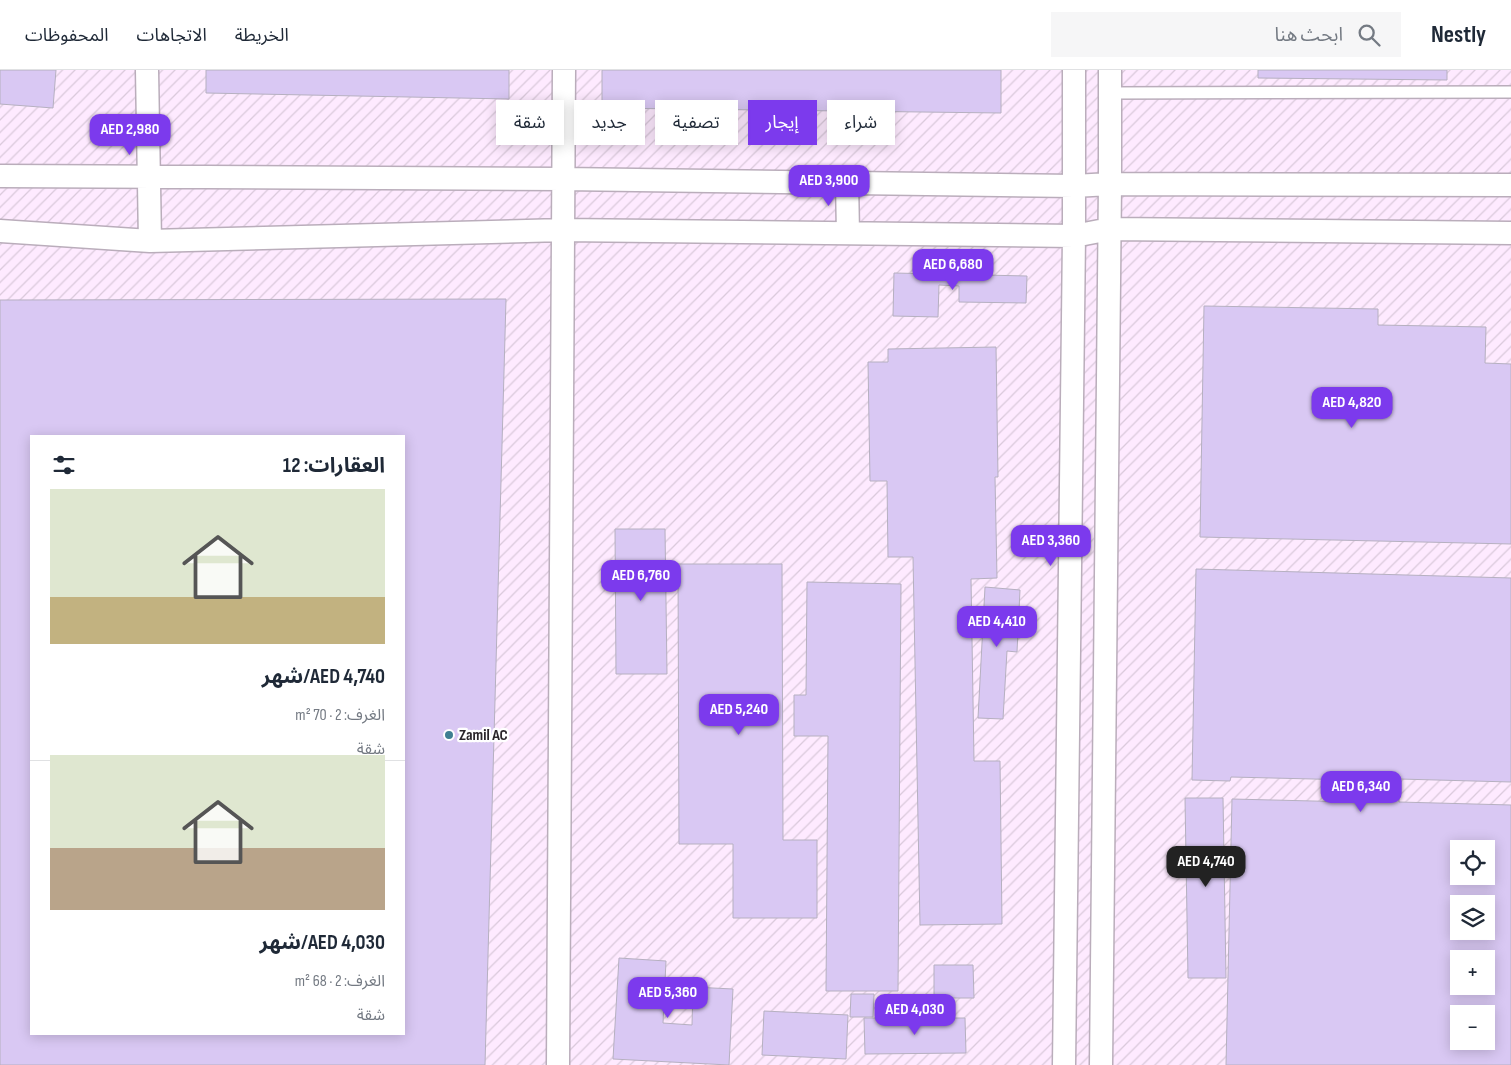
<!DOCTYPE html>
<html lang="ar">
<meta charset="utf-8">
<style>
body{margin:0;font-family:"Sofia Sans Condensed","Noto Sans Arabic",sans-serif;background:#f6f6f7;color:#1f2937;direction:rtl;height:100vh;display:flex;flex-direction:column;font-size:19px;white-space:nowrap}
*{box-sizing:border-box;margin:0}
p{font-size:16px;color:#747a83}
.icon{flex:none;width:28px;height:28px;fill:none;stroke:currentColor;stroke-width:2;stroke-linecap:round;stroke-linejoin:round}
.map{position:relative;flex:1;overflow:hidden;direction:ltr}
.details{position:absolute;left:30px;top:365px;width:375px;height:600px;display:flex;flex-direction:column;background:#fff;border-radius:0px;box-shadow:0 2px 12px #0003;direction:rtl}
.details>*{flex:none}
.hud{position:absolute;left:420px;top:30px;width:475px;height:45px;direction:rtl;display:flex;gap:10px}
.buttons{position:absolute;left:1450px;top:770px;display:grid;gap:10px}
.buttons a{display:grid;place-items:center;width:45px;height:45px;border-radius:0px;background:#fff;box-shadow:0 2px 12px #0003;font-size:25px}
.price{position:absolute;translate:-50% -42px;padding:0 11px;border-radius:10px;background:#7c3aed;color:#fff;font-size:16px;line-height:32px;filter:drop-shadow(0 1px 2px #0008)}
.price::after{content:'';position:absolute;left:50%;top:30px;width:15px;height:11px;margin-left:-8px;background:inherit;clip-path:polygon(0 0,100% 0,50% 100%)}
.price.active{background:#222;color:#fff}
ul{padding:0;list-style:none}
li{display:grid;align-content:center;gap:10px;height:265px;padding:0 20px}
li+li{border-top:1px solid #e0e1e3}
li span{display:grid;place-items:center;height:155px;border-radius:0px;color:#555}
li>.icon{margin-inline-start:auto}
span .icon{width:90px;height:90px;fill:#fffc;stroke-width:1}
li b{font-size:21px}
h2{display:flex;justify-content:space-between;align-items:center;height:60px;padding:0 20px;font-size:21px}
.pill{padding:0 18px;border-radius:0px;background:#fff;box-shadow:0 2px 12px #0003;font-size:18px;line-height:45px}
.pill.active{background:#7c3aed;color:#fff}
header{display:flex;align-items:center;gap:30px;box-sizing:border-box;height:70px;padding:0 25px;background:#fff;border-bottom:1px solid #e0e1e3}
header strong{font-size:24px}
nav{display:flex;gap:28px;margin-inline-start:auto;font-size:18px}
.search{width:350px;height:45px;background:#f6f6f7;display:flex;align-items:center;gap:12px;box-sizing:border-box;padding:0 18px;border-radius:0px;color:#747a83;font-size:19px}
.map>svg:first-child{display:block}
.industrial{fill:url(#industrial-furrows);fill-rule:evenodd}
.building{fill:#d9c8f3;stroke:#b6b0c0;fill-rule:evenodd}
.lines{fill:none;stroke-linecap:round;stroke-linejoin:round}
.lane-casing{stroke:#baadbb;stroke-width:14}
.street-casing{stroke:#baadbb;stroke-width:25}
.lane{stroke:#fff;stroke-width:11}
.street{stroke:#fff;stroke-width:22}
.poi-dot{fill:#3e7f92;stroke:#fff;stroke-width:2}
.labels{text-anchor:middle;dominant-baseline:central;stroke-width:4.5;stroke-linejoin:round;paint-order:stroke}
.poi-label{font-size:16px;font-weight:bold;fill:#2b262b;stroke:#fff;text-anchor:start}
</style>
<header>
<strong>Nestly</strong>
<div class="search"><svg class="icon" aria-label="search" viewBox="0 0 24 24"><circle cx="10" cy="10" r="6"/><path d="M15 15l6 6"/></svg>ابحث هنا</div>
<nav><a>الخريطة</a><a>الاتجاهات</a><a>المحفوظات</a></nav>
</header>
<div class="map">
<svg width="1511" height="995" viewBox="0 0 1511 995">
<defs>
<pattern id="industrial-furrows" width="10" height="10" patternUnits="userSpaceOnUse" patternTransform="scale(1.25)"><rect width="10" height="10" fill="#feeaff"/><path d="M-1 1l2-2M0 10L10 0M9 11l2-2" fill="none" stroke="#dac9db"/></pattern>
</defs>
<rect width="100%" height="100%" fill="#fff6ff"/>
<path class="industrial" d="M0 0H1511V995H0ZM31 366H404V964H31ZM1459 779H1486V806H1459ZM1459 834H1486V861H1459ZM1459 889H1486V916H1459ZM1459 944H1486V971H1459Z"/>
<path class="building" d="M0 0H56L53 38 0 34Z
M206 0H509V29L206 23Z
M602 0H1001V43L602 38Z
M1258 0H1447V10L1258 8Z
M894 203 1027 206 1026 233 959 232V216L939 215 938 247 893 246Z
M506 229 485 995H0V230ZM31 366H404V964H31Z
M1204 236 1378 239V255L1486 257 1485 293 1511 294V474L1200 467Z
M996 277 998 407H995L997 508 971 509 974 691H1000L1002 854 920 855 913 487H888L887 411H870L868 292H888V279Z
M615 459H665L667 604H616Z
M678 494H782L783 770H817V848H733V774H679Z
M1196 499 1511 508V712L1399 709V732L1511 735V995H1226L1232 729 1353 732 1354 710 1231 707 1230 711 1192 710ZM1459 779H1486V806H1459ZM1459 834H1486V861H1459ZM1459 889H1486V916H1459ZM1459 944H1486V971H1459Z
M807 512 901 514 898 921H826L828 666H794V625H806Z
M985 517 1020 520 1017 582 1007 581 1003 649 978 648Z
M1185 728H1223L1226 908H1188Z
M619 888 666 891 663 953 692 955 693 917 733 919 729 995 613 989Z
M934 895H973L974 928H934Z
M851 924H874L873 947H850Z
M764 941 848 945 846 989 762 985Z
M864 948H965L966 983 865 984Z"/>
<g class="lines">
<g class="lane-casing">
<path id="lane" d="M1110 23 1511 22"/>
</g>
<g class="street-casing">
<path id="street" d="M147 0 150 171
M0 106 564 109 1074 116 1110 114 1511 115
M847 112 848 163
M0 161 150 171 563 160 1074 166 1110 159 1511 163
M558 995 564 0
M1064 995 1074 166V0
M1101 995 1110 114V0"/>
</g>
<use href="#lane" class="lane"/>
<use href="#street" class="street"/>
</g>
<circle class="poi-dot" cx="449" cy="665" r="5"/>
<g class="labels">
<g class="poi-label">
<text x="459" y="665">Zamil AC</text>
</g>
</g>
</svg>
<div class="buttons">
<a><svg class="icon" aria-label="locate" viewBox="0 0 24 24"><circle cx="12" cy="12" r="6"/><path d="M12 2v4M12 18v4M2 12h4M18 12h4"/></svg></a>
<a><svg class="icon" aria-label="layers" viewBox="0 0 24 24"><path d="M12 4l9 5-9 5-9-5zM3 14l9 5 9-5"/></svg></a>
<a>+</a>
<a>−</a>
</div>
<b class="price" style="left:130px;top:86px">AED 2,980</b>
<b class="price" style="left:829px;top:137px">AED 3,900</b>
<b class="price" style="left:953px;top:221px">AED 6,680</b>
<b class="price" style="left:1352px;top:359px">AED 4,820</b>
<b class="price" style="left:1051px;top:497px">AED 3,360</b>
<b class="price" style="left:641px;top:532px">AED 6,760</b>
<b class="price" style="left:997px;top:578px">AED 4,410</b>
<b class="price" style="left:739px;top:666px">AED 5,240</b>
<b class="price" style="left:1361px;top:743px">AED 6,340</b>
<b class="price active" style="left:1206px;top:818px">AED 4,740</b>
<b class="price" style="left:668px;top:949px">AED 5,360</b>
<b class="price" style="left:915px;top:966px">AED 4,030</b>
<div class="hud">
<a class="pill">شراء</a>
<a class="pill active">إيجار</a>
<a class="pill">تصفية</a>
<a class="pill">جديد</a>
<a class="pill">شقة</a>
</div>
<section class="details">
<h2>العقارات: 12<svg class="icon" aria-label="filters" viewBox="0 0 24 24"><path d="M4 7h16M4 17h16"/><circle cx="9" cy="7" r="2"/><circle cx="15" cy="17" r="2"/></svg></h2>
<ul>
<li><span style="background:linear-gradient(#dfe7d0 70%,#c2b280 0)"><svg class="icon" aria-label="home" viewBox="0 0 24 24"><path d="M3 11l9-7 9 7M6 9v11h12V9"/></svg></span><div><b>AED 4,740/شهر</b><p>الغرف: 2 · 70 m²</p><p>شقة</p></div></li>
<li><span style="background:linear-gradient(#dfe7d0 60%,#b9a48a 0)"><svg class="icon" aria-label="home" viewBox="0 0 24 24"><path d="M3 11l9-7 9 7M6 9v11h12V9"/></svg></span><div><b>AED 4,030/شهر</b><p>الغرف: 2 · 68 m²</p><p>شقة</p></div></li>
</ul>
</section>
</div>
